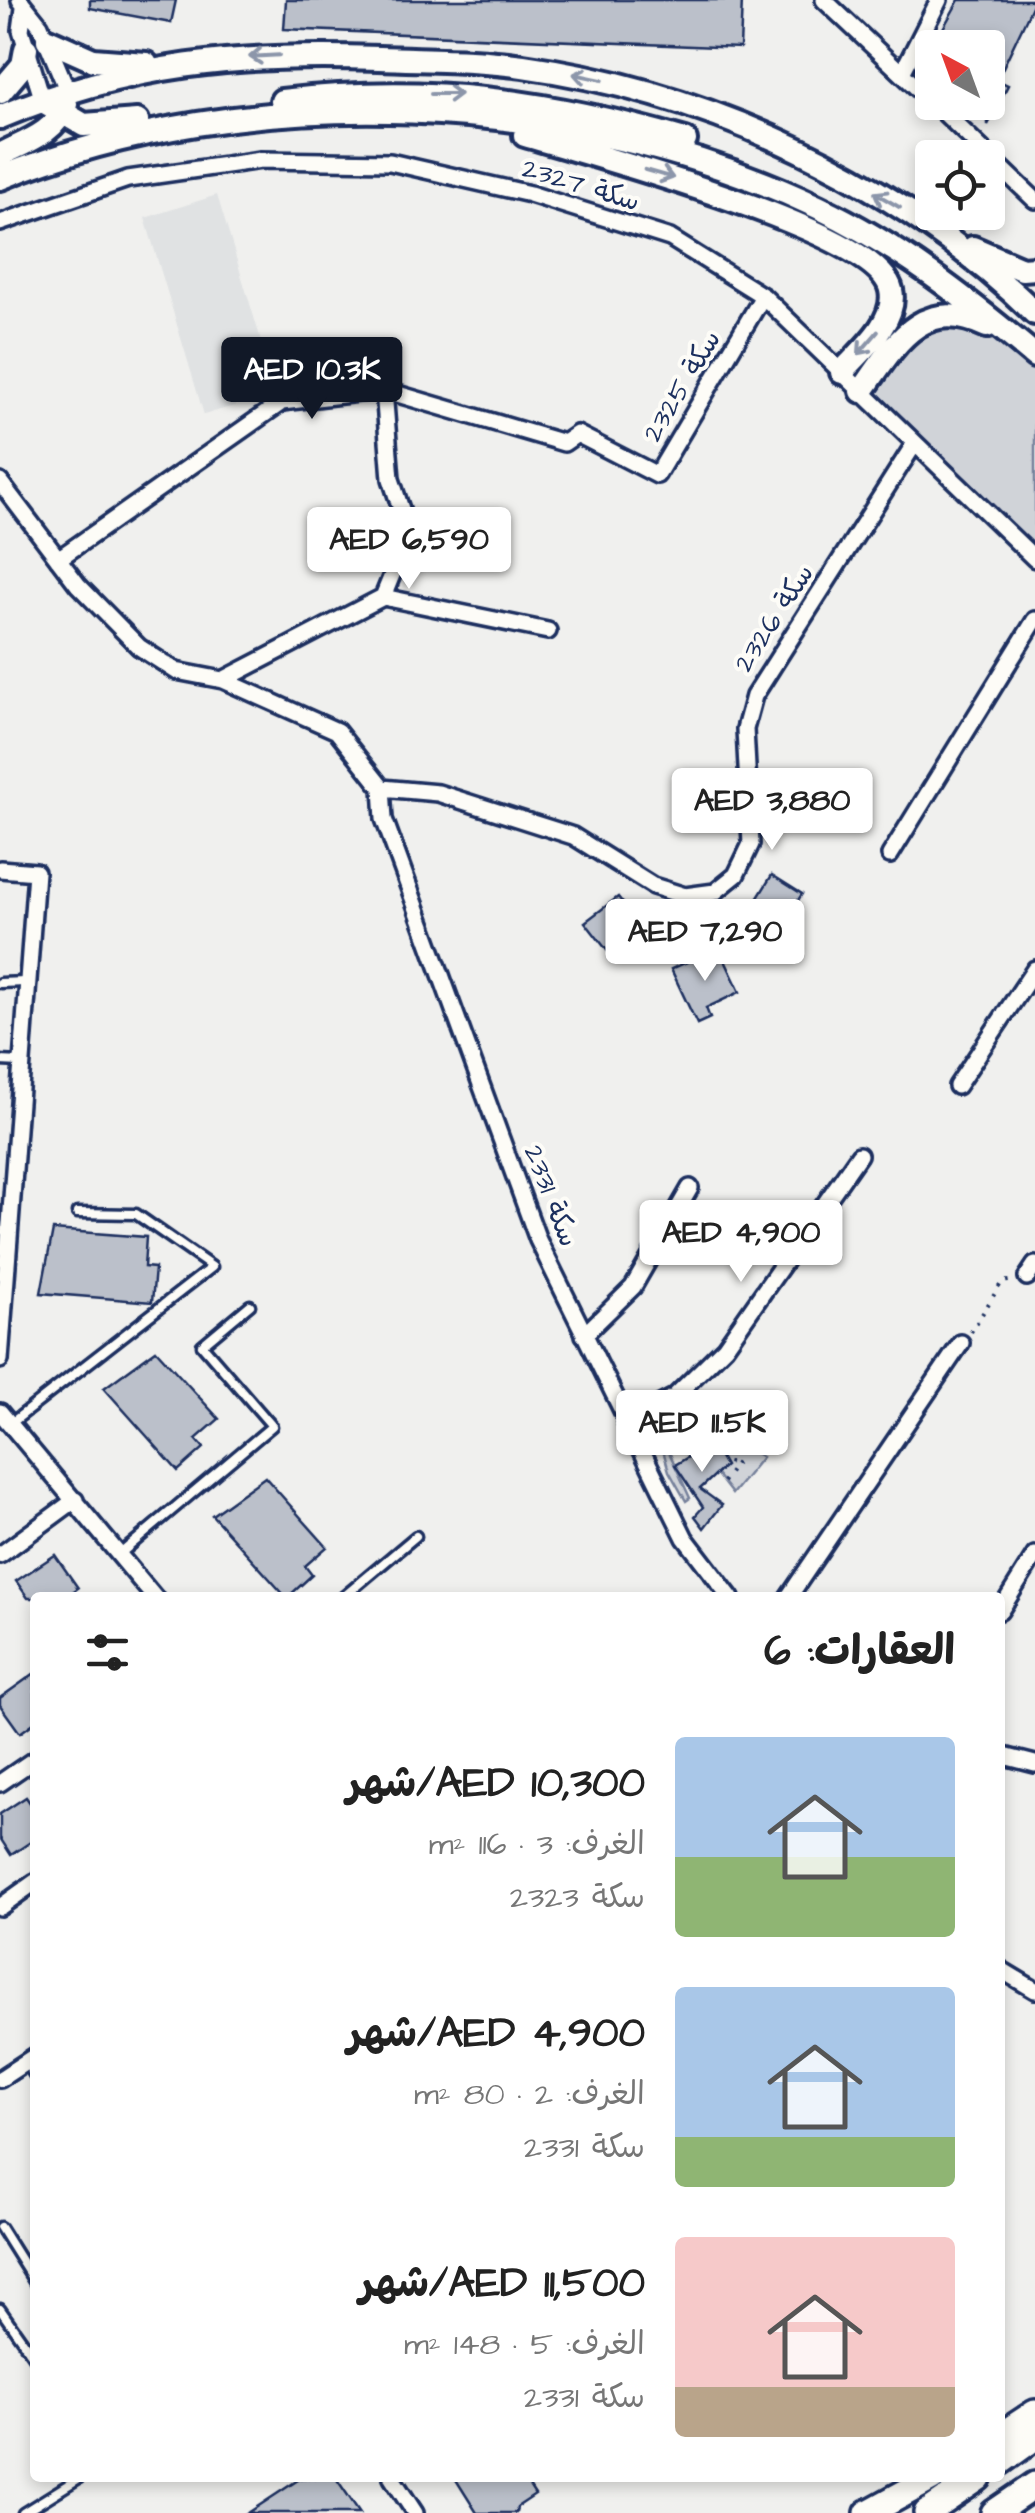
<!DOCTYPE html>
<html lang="ar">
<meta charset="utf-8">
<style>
body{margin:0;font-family:"Architects Daughter","Playpen Sans Arabic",sans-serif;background:#f6f6f6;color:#222;direction:rtl;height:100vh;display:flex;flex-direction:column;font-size:38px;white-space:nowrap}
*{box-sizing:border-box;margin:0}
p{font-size:32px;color:#767676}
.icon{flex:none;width:55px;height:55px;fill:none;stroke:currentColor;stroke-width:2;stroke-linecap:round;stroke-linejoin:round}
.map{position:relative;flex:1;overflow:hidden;direction:ltr}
.sheet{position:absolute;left:30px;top:1592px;width:975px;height:890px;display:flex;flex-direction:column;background:#fff;border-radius:10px;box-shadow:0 5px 15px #0003;direction:rtl}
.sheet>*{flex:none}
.needle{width:65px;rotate:319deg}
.fabs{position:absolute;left:915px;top:30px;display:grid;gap:20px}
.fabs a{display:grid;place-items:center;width:90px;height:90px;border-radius:10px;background:#fff;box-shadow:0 5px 15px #0003;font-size:50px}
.price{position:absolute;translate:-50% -85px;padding:0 22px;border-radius:10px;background:#fff;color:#222;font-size:32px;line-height:65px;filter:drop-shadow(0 2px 5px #0008)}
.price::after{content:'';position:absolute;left:50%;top:60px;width:30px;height:22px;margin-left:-15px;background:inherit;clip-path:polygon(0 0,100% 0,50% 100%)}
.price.current{background:#111827;color:#fff}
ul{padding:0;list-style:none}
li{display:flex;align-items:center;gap:30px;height:250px;padding:0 50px}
li span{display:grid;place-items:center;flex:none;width:280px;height:200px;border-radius:10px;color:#555}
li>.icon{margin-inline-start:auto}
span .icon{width:120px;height:120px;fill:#fffc;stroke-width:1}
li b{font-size:42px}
h2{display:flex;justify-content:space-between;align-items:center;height:120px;padding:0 50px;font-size:42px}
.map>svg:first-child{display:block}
.built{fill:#e0e2e3}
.green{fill:#d0d3d8;stroke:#76819b;stroke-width:2.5}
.building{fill:#bbc0ca;stroke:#1b2f5e;stroke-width:2.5}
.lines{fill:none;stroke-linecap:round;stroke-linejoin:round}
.lane-casing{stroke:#1b2f5e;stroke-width:15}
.street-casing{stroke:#1b2f5e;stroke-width:22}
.secondary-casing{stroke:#1b2f5e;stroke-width:30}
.primary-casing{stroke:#1b2f5e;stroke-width:32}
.path{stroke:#1b2f5e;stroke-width:4;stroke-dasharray:2.5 8;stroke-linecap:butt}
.lane{stroke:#fdfcf7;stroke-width:8}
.street{stroke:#fdfcf7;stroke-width:15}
.secondary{stroke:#fdfcf7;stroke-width:22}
.primary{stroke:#fdfcf7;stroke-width:25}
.oneway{stroke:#8c96aa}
.labels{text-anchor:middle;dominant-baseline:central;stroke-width:8;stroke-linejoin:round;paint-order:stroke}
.street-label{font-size:28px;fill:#1b2f5e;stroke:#fdfcf7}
</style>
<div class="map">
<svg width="1035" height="2513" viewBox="0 0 1035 2513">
<rect width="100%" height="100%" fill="#f0f0ee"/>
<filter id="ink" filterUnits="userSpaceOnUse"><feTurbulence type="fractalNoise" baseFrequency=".01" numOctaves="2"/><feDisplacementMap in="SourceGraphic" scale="20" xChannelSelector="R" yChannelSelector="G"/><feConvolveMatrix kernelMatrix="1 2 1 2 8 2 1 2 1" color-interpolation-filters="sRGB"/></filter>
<g filter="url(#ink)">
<path class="built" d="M217 195 277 393 204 415 145 218Z"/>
<path class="green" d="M960 316 1035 361V556L865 392 907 335Z
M690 1412 762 1457 732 1494 714 1471 723 1466 719 1455 723 1452 712 1434 688 1417 678 1419 664 1441 690 1498 686 1501 669 1471 660 1440 675 1416Z"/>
<path class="building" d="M90 0H176L171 23 90 8Z
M286 0H742L740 48 284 29Z
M959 0H1035L997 80 1008 85 988 125V48H932Z
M772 875 802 894 784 923 754 904Z
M618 897 646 932 613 958 585 922Z
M722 954 740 992 706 1008 710 1018 697 1024 671 969 700 956 703 962Z
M53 1230 146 1237 144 1267 155 1268 152 1302 41 1293Z
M156 1350 219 1419 196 1439 204 1448 178 1471 104 1388Z
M708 1436 725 1466 700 1489 722 1505 704 1528 695 1516 703 1507 675 1465 688 1457 684 1450Z
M265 1477 327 1547 305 1566 312 1575 287 1598 212 1515Z
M55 1555 78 1588 64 1598H28L16 1581Z
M35 1673V1722L20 1733 0 1705V1698Z
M26 1797 35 1810V1839L11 1855 0 1838V1814Z
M301 2478H336L360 2513H248Z
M455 2478H524L535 2495 517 2507 516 2513H477Z"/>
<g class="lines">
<g class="lane-casing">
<path id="lane" d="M0 983 25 982
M0 1061 21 1062
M10 1424 212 1267 136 1214 77 1213
M120 1554 272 1426 202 1345 250 1305
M342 1598 416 1536
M26 2062 35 2076
M0 2227 35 2283
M0 2309 35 2359
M23 2513 79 2478"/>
</g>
<g class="street-casing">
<path id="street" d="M20 0 40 25 68 92
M824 0 932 102
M24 8 21 30 43 101
M902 73 939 0
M933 102 1035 200
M0 223 128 179 261 160 390 162 530 194 670 238 763 296 1035 559
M0 482 78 585 139 647 176 671 223 680 337 731 382 788
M58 559 282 402 384 390 564 443 577 434 657 475 763 296
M383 597 548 631
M223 680 383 597 409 533 391 479 384 390
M382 788 384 819 538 1240 685 1538 731 1598
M382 788 438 793 573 836 653 886 685 896 715 892 736 875 751 844 745 729 754 696 915 443
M890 855 1035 620
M0 869 36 872 0 1360
M957 1086 1035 969
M1027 1277 1035 1265
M584 1335 633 1287 690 1188
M0 1412 155 1598
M626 1422 674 1397 725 1347 859 1155
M0 1555 75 1500
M788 1598 961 1343
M1000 1611 1035 1555
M1000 1755 1035 1764
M0 1783 35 1759
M0 1907 35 1882
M1000 1969 1035 1990
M0 2079 35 2056
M392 2478 415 2513"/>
</g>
<g class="secondary-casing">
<path id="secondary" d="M48 40 93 60 146 64
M0 92 23 65 26 49
M43 101 84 125 137 121
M282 101C429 84 544 100 685 140
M0 117C129 63 242 53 379 58 427 60 475 59 523 66 710 92 899 181 1035 313
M525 135C585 153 879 231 891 290 898 321 860 352 842 372
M0 155C25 142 56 133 66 104
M0 178C248 77 577 92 818 207 898 245 967 299 1035 356
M973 248 1022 269 1035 268
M862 391C896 343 922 295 987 326"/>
</g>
<g class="primary-casing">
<path id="primary" d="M1000 2436 1035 2413
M1000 2462 1035 2437
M868 2513 932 2478
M927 2513 978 2478
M994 2513 1035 2485"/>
</g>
<path class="path" d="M971 1332 1002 1282 1014 1280
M721 1454 727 1462 736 1464
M723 1482 739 1459"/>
<use href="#lane" class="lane"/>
<use href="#street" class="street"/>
<use href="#secondary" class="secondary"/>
<use href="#primary" class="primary"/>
</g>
<defs><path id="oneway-shaft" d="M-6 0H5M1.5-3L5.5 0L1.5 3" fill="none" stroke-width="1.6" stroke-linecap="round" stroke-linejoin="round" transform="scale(2.5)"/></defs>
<g class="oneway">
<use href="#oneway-shaft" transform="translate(264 56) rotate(177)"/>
<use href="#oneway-shaft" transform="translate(588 77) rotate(-168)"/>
<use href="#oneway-shaft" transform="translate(446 94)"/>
<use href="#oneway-shaft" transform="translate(659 174) rotate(16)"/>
<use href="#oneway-shaft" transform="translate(887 200) rotate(-150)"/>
<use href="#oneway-shaft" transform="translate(868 343) rotate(131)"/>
</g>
</g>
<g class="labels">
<g class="street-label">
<text transform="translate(581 185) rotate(17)">سكة 2327</text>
<text transform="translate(682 386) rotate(-59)">سكة 2325</text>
<text transform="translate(774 618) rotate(-57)">سكة 2326</text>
<text transform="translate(551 1196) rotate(69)">سكة 2331</text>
</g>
</g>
</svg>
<div class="fabs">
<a><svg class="needle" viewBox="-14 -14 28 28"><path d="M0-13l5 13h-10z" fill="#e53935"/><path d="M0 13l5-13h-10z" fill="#767676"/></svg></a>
<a><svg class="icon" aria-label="locate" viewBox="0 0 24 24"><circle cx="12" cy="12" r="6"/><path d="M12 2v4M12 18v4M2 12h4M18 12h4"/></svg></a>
</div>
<b class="price current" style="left:312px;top:422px">AED 10.3K</b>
<b class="price" style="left:409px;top:592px">AED 6,590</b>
<b class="price" style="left:772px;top:853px">AED 3,880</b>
<b class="price" style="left:705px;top:984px">AED 7,290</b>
<b class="price" style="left:741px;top:1285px">AED 4,900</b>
<b class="price" style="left:702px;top:1475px">AED 11.5K</b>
<section class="sheet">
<h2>العقارات: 6<svg class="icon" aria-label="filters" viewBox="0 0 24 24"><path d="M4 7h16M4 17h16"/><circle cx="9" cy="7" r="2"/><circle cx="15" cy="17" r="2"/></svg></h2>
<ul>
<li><span style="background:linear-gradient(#a9c7e8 60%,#8fb573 0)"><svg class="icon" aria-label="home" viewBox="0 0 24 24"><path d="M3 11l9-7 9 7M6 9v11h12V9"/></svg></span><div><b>AED 10,300/شهر</b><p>الغرف: 3 · 116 m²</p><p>سكة 2323</p></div></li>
<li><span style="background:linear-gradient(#a9c7e8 75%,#8fb573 0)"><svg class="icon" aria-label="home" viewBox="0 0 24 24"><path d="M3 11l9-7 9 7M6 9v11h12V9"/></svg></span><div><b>AED 4,900/شهر</b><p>الغرف: 2 · 80 m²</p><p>سكة 2331</p></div></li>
<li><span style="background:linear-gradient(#f6c9c9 75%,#b9a48a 0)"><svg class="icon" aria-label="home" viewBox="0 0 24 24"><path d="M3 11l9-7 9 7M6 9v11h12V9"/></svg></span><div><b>AED 11,500/شهر</b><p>الغرف: 5 · 148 m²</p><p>سكة 2331</p></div></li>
</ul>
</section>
</div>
